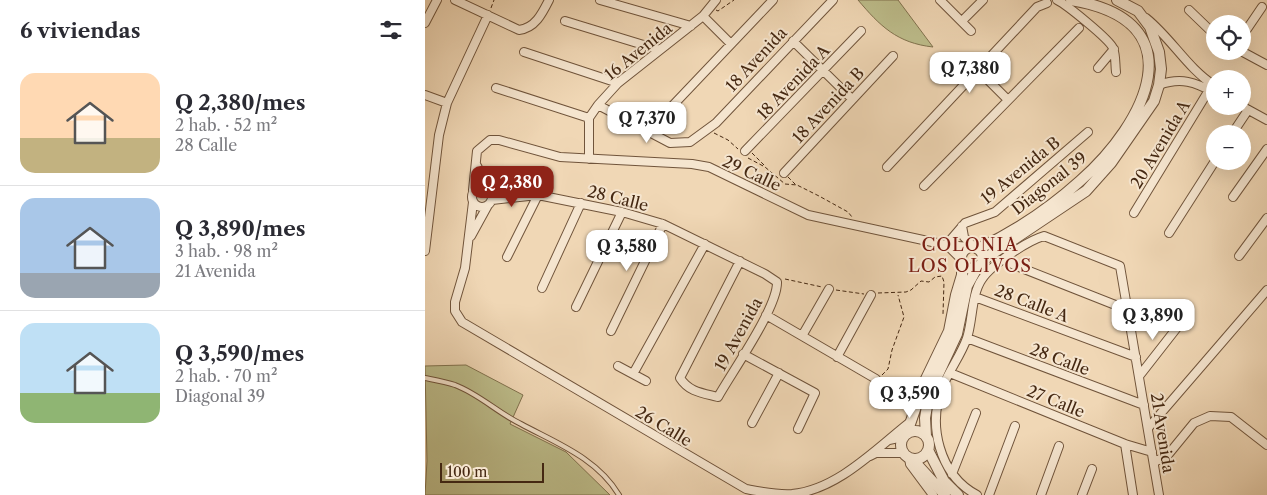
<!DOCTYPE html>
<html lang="es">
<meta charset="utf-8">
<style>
body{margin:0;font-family:"Libre Caslon Text",serif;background:#f2f2f3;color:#2b2b33;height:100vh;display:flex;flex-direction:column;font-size:19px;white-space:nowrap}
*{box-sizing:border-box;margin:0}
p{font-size:16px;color:#7c7c81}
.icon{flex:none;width:28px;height:28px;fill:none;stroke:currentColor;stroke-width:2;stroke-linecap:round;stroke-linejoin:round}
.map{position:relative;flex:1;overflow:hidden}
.panel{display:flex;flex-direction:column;background:#fff;width:425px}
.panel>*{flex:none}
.buttons{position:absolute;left:781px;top:15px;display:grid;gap:10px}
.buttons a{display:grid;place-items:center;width:45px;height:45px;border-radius:50%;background:#fff;box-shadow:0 5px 20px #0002;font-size:25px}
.scale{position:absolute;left:15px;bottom:12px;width:104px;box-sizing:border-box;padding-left:5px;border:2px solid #452812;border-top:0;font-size:14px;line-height:18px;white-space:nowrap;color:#452812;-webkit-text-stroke:4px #f5e5cf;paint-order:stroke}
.price{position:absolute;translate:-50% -42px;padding:0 11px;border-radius:10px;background:#fff;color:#222;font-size:16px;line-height:32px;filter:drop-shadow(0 1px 2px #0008)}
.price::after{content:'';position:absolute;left:50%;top:30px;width:15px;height:11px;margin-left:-8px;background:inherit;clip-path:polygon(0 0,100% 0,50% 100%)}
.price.active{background:#8f2418;color:#fff}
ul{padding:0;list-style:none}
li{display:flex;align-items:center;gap:15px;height:125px;padding:0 20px}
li+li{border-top:1px solid #e1e1e2}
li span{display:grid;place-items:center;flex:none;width:140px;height:100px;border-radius:15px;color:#555}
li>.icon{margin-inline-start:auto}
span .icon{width:60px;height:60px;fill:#fffc;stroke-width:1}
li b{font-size:21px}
h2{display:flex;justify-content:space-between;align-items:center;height:60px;padding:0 20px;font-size:21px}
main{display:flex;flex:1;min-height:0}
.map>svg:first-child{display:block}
.green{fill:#bdbd8b;stroke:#81724e}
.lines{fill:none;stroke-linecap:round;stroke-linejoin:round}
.service-casing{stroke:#70543b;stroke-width:6}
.minor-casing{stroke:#70543b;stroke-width:10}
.tertiary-casing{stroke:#70543b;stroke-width:12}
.path{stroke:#452812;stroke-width:1;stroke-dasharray:4 2.5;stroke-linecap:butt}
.service{stroke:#f5e5cf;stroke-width:4}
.minor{stroke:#f5e5cf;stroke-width:8}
.tertiary{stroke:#f5e5cf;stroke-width:10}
.labels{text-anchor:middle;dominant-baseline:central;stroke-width:4;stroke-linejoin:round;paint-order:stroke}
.street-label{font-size:16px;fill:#452812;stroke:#f5e5cf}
.neighbourhood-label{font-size:18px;letter-spacing:1px;fill:#7a1f14;stroke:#f5e5cf}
</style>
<main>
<section class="panel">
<h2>6 viviendas<svg class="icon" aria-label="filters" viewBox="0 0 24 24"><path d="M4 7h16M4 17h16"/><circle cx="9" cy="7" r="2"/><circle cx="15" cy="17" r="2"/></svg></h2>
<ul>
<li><span style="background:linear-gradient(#ffd9b3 65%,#c2b280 0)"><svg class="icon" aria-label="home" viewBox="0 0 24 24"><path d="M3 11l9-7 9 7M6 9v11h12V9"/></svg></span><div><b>Q 2,380/mes</b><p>2 hab. · 52 m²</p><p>28 Calle</p></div></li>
<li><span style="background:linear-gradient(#a9c7e8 75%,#9aa5b1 0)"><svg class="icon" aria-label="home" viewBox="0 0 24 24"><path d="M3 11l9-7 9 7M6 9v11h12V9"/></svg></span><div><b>Q 3,890/mes</b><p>3 hab. · 98 m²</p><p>21 Avenida</p></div></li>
<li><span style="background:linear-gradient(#bfe0f5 70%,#8fb573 0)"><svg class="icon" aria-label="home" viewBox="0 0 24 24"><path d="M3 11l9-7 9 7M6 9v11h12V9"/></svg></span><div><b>Q 3,590/mes</b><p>2 hab. · 70 m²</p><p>Diagonal 39</p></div></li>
</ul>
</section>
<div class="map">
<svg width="842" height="495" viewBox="0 0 842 495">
<rect width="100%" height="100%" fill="#f0d7b5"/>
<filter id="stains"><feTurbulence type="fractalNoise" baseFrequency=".004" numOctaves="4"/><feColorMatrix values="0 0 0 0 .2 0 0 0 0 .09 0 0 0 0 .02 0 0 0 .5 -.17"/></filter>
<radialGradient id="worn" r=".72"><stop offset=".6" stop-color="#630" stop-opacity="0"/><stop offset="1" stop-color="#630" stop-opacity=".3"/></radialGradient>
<path class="green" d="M433 0H473L508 47C472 43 455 26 433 0Z
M41 365 98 395 85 424 141 452 185 495H0L2 461 0 366Z"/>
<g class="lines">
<g class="service-casing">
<path id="service" d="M0 378C10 380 21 382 30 385 54 394 73 413 96 424 131 443 172 458 194 495"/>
</g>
<g class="minor-casing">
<path id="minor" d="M30 0 94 30C110 28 117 14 124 0
M175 0 266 26
M515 0 546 31
M632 0C642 5 684 39 688 48 691 56 690 64 691 72
M764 10 790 35
M278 16 306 44
M721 18C747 39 762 68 790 86
M140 21 235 50
M537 21 558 0
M0 23 12 0
M818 35 837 7
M368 41 427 99
M816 51 842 65
M99 52 193 83
M673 68 689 49
M553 70 583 100
M734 85C756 77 770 82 790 93
M71 88 164 118
M0 95 22 103
M173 105 245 143 265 142 291 123 408 0
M820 108 842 120
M233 121 348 0
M807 134 823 110 818 106
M320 151 436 31
M164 159V118L173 105 193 83 278 16 291 0
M51 164 64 189
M462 167 612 7 622 3
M359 173 468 56
M499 186 654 28
M47 197a10 10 0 1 1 20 0a10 10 0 1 1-20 0Z
M48 190 52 151 65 140H74L135 157 267 164 284 167 383 215 521 245 545 247
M66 192H98
M808 197 842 149
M67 200 113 195 197 212 238 224 340 274 352 282C353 307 307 372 293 397 277 393 264 392 255 378L315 261
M48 202 40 268 30 302V311L37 322 321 489C337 492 351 495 367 494 412 490 451 449 484 423
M709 213 784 90
M537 226 539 237 549 247
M744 233 790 161
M46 236 63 205
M521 245 540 223 570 212 663 132
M523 246 536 259
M0 251 14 135 22 103 63 15
M814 256 842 218
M82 257 113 195
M579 259 589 265 703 310
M117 288 156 203
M550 297 711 357
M151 307 197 212
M341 315 451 379
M186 331 238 224
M377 336 404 289
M542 338 719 405
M318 354 390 393 373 429
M412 357 446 295
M193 366 221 381
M525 373 700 444 727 452
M208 374 280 244
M715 375 758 320
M327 423 354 373
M724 427 842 290
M464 440 478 437
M700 444 708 495
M445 456 451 453H478
M484 458 485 464 508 495
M729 462 742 456 769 423 785 416 806 417 842 445
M527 474 551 413
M552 495C514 475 502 424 518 386 525 369 536 355 542 338 548 320 546 295 557 279 566 265 602 241 619 236L695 266 734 495
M564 495 590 426
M616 495 634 446
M657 495 667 469"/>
</g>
<g class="tertiary-casing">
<path id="tertiary" d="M536 258a11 11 0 1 1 22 0a11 11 0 1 1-22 0Z
M553 249C589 232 625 208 655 181 721 123 773 21 646 0
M558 260 661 191 686 163 729 101 734 85 736 69 734 52 725 27 713 11 692 0
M476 445a14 14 0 1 1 28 0a14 14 0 1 1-28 0Z
M482 433 499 383 524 331 531 295 537 275V264
M501 436 500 418 504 394 532 334 542 286 552 268
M503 450 519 481 533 495
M487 459 520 495"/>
</g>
<path class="path" d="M66 8 69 0
M291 10 293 11 309 0
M289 133 303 140 313 149
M327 153 340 166
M323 158 340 167 360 184 372 185 394 196 423 212 427 217
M363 177 371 185
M360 279 397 287
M411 290 439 294
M453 293 481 292 486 290 496 281 504 282 510 277 517 276 519 282 518 314
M457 375 463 369 467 350 479 317 473 295"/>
<use href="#service" class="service"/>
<use href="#minor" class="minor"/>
<use href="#tertiary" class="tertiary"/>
</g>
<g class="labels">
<g class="street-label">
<text transform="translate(213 51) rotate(-39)">16 Avenida</text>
<text transform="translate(331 59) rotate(-47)">18 Avenida</text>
<text transform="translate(368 82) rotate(-46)">18 Avenida A</text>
<text transform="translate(403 105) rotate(-47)">18 Avenida B</text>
<text transform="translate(735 144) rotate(-59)">20 Avenida A</text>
<text transform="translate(595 170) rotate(-39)">19 Avenida B</text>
<text transform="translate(327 173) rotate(25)">29 Calle</text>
<text transform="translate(624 183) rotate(-38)">Diagonal 39</text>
<text transform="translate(193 198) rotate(14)">28 Calle</text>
<text transform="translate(607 303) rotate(21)">28 Calle A</text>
<text transform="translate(313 334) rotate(-61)">19 Avenida</text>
<text transform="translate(635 359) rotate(21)">28 Calle</text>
<text transform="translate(631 401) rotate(22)">27 Calle</text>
<text transform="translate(239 426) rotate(31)">26 Calle</text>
<text transform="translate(738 433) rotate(81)">21 Avenida</text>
</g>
<g class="neighbourhood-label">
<text x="545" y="245">COLONIA<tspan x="545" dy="21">LOS OLIVOS</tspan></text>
</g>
</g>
<rect width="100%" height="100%" filter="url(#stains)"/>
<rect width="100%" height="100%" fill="url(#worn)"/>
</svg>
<div class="buttons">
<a><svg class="icon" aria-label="locate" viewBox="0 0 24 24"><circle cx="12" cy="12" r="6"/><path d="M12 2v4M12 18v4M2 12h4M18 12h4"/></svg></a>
<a>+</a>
<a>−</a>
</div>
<div class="scale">100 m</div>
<b class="price" style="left:545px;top:94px">Q 7,380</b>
<b class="price" style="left:222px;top:144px">Q 7,370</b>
<b class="price active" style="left:87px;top:208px">Q 2,380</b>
<b class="price" style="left:202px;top:272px">Q 3,580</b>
<b class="price" style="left:728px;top:341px">Q 3,890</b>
<b class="price" style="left:485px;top:419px">Q 3,590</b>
</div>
</main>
